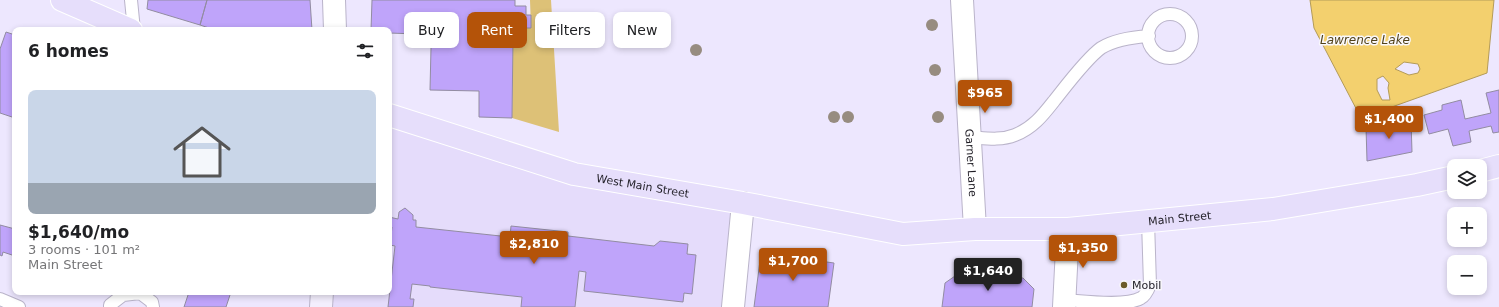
<!DOCTYPE html>
<meta charset="utf-8">
<style>
body{margin:0;font-family:"DejaVu Sans",sans-serif;background:#f2f2f2;color:#202124;height:100vh;display:flex;flex-direction:column;font-size:15px;white-space:nowrap}
*{box-sizing:border-box;margin:0}
p{font-size:13px;color:#757577}
.icon{flex:none;width:22px;height:22px;fill:none;stroke:currentColor;stroke-width:2;stroke-linecap:round;stroke-linejoin:round}
.map{position:relative;flex:1;overflow:hidden}
.side{position:absolute;left:12px;top:27px;width:380px;height:268px;display:flex;flex-direction:column;background:#fff;border-radius:8px;box-shadow:0 2px 6px #0003}
.side>*{flex:none}
.guide{position:absolute;left:404px;top:12px;width:380px;height:36px;display:flex;gap:8px}
.fabs{position:absolute;left:1447px;top:159px;display:grid;gap:8px}
.fabs a{display:grid;place-items:center;width:40px;height:40px;border-radius:8px;background:#fff;box-shadow:0 2px 6px #0003;font-size:20px}
.price{position:absolute;translate:-50% -34px;padding:0 9px;border-radius:4px;background:#b45309;color:#fff;font-size:13px;line-height:26px;filter:drop-shadow(0 1px 2px #0008)}
.price::after{content:'';position:absolute;left:50%;top:24px;width:12px;height:9px;margin-left:-6px;background:inherit;clip-path:polygon(0 0,100% 0,50% 100%)}
.price.active{background:#222;color:#fff}
ul{padding:0;list-style:none}
li{display:grid;align-content:center;gap:8px;height:212px;padding:0 16px}
li span{display:grid;place-items:center;height:124px;border-radius:8px;color:#555}
li>.icon{margin-inline-start:auto}
span .icon{width:72px;height:72px;fill:#fffc;stroke-width:1}
li b{font-size:17px}
h2{display:flex;justify-content:space-between;align-items:center;height:48px;padding:0 16px;font-size:17px}
.chip{padding:0 14px;border-radius:8px;background:#fff;box-shadow:0 2px 6px #0003;font-size:14px;line-height:36px}
.chip.active{background:#b45309;color:#fff}
.map>svg:first-child{display:block}
.built{fill:#e5dcfb}
.green{fill:#ddc177}
.water{fill:#f3d06e;stroke:#b49b58;fill-rule:evenodd}
.building{fill:#bfa4fa;stroke:#928ca1}
.lines{fill:none;stroke-linecap:round;stroke-linejoin:round}
.lane-casing{stroke:#bab4ca;stroke-width:14}
.street-casing{stroke:#bab4ca;stroke-width:24}
.secondary-casing{stroke:#bab4ca;stroke-width:24}
.primary-casing{stroke:#fff;stroke-width:24}
.lane{stroke:#fff;stroke-width:12}
.street{stroke:#fff;stroke-width:22}
.secondary{stroke:#f3eefd;stroke-width:22}
.primary{stroke:#e6defb;stroke-width:22}
.tree{fill:#978c80}
.poi-dot{fill:#6c5b29;stroke:#f9f8fc;stroke-width:1.5}
.labels{text-anchor:middle;dominant-baseline:central;stroke-width:3;stroke-linejoin:round;paint-order:stroke}
.street-label{font-size:11px;fill:#201e26;stroke:#f9f8fc}
.poi-label{font-size:11px;fill:#201e26;stroke:#f9f8fc;text-anchor:start}
.water-label{font-size:12px;font-style:italic;fill:#514219;stroke:#f9f8fc}
</style>
<div class="map">
<svg width="1499" height="307" viewBox="0 0 1499 307">
<rect width="100%" height="100%" fill="#ede7fe"/>
<path class="built" d="M389 115 574 174 743 203 733 307H321L322 292H389Z"/>
<path class="green" d="M530 0H551L559 132 512 118 513 37H522V28H531Z"/>
<path class="water" d="M1310 0H1494L1487 73 1361 118 1314 28ZM1404 62 1418 64 1420 69 1418 73 1409 75 1395 69ZM1383 76 1389 83 1388 88 1390 100H1382L1377 90V79Z"/>
<path class="building" d="M148 0H207L200 25 147 9Z
M207 0H310L312 30H215L200 25Z
M372 0H515V6H526V15H531V28H522V37H513L512 118 479 117V91L430 90 431 48 417 34 389 33V30H371Z
M6 32 15 35V118L0 113V49Z
M1499 90V132L1493 133 1491 126 1469 131 1471 142 1453 146 1448 129 1429 134 1424 115 1442 110V105L1461 100 1465 119 1491 113 1486 93Z
M1411 121 1412 152 1367 161 1366 127Z
M405 208 413 215V220H416V227L510 237 511 226 568 232V236L654 246 660 241 688 244 687 254 696 255 692 294 684 293 683 302 584 291 586 272 579 271 575 307H521L522 297 430 287V286L412 284 410 299H414L413 307H388L395 246 390 245 392 227H389V217L398 219 399 212Z
M0 225 15 229V256L3 252 2 256 0 255Z
M761 253 834 263 828 307H754Z
M955 276 1023 278 1034 289 1032 307H942L945 283Z
M189 292H231L226 307H184Z"/>
<g class="lines">
<g class="lane-casing">
<path id="lane" d="M131 0 134 30
M1148 36a22 22 0 1 1 44 0a22 22 0 1 1-44 0Z
M970 137C985 138 1000 141 1015 135 1033 128 1043 115 1054 101 1066 86 1086 59 1101 48 1114 40 1134 37 1149 36
M0 299 19 307
M1065 300C1082 301 1126 307 1141 298 1145 296 1148 290 1150 285L1148 221
M110 307V305L123 295 140 293 152 302 153 307"/>
</g>
<g class="street-casing">
<g id="street">
<path d="M334 0 335 30"/>
<path id="s1" d="M962 0 975 229"/>
<path d="M733 307 743 203"/>
<path d="M1064 307 1068 229"/>
</g>
</g>
<g class="secondary-casing">
<path id="secondary" d="M321 307 322 292"/>
</g>
<g class="primary-casing">
<g id="primary">
<path d="M62 0 131 30"/>
<path id="s2" d="M389 115 574 174 743 203 903 234 975 229H1068L1273 209 1417 185 1454 177"/>
<path d="M1480 171 1499 166"/>
</g>
</g>
<use href="#lane" class="lane"/>
<use href="#street" class="street"/>
<use href="#secondary" class="secondary"/>
<use href="#primary" class="primary"/>
</g>
<g class="tree">
<circle cx="932" cy="25" r="6"/>
<circle cx="696" cy="50" r="6"/>
<circle cx="935" cy="70" r="6"/>
<circle cx="834" cy="117" r="6"/>
<circle cx="848" cy="117" r="6"/>
<circle cx="938" cy="117" r="6"/>
</g>
<circle class="poi-dot" cx="1124" cy="285" r="4"/>
<g class="labels">
<g class="street-label">
<text stroke="none"><textPath href="#s1" startOffset="163">Garner Lane</textPath></text>
<text stroke="none"><textPath href="#s2" startOffset="264">West Main Street</textPath></text>
<text stroke="none"><textPath href="#s2" startOffset="806">Main Street</textPath></text>
</g>
<g class="poi-label">
<text x="1132" y="285">Mobil</text>
</g>
<g class="water-label">
<text x="1365" y="40">Lawrence Lake</text>
</g>
</g>
</svg>
<div class="fabs">
<a><svg class="icon" aria-label="layers" viewBox="0 0 24 24"><path d="M12 4l9 5-9 5-9-5zM3 14l9 5 9-5"/></svg></a>
<a>+</a>
<a>−</a>
</div>
<b class="price" style="left:985px;top:114px">$965</b>
<b class="price" style="left:1389px;top:140px">$1,400</b>
<b class="price" style="left:534px;top:265px">$2,810</b>
<b class="price" style="left:1083px;top:269px">$1,350</b>
<b class="price" style="left:793px;top:282px">$1,700</b>
<b class="price active" style="left:988px;top:292px">$1,640</b>
<div class="guide">
<a class="chip">Buy</a>
<a class="chip active">Rent</a>
<a class="chip">Filters</a>
<a class="chip">New</a>
</div>
<section class="side">
<h2>6 homes<svg class="icon" aria-label="filters" viewBox="0 0 24 24"><path d="M4 7h16M4 17h16"/><circle cx="9" cy="7" r="2"/><circle cx="15" cy="17" r="2"/></svg></h2>
<ul>
<li><span style="background:linear-gradient(#c9d6e8 75%,#9aa5b1 0)"><svg class="icon" aria-label="home" viewBox="0 0 24 24"><path d="M3 11l9-7 9 7M6 9v11h12V9"/></svg></span><div><b>$1,640/mo</b><p>3 rooms · 101 m²</p><p>Main Street</p></div></li>
</ul>
</section>
</div>
